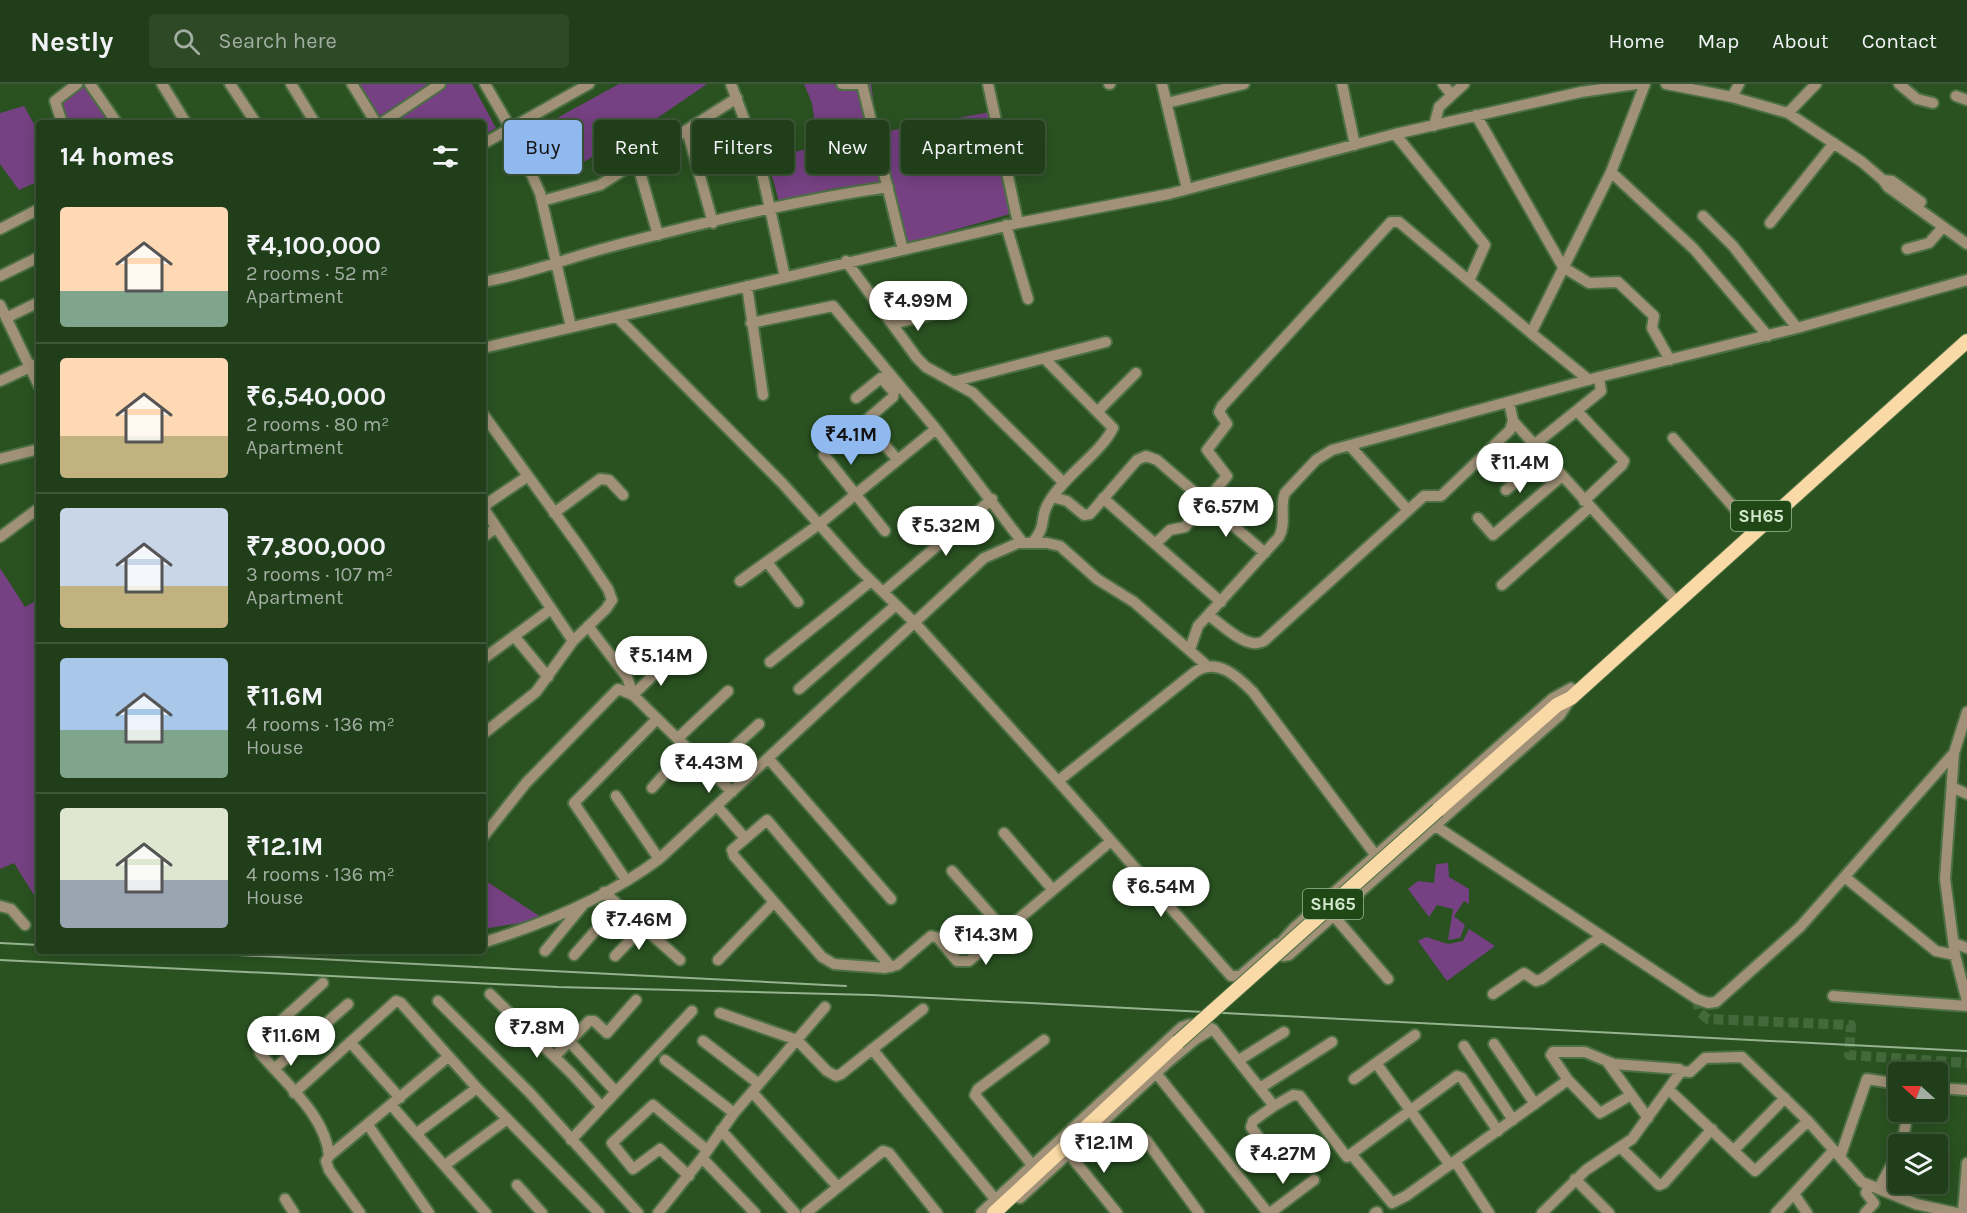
<!DOCTYPE html>
<meta charset="utf-8">
<style>
body{margin:0;font-family:Karla,sans-serif;background:#2d4926;color:#f1f3f6;height:100vh;display:flex;flex-direction:column;font-size:22px;white-space:nowrap}
*{box-sizing:border-box;margin:0}
p{font-size:20px;color:#a2aea2}
.icon{flex:none;width:33px;height:33px;fill:none;stroke:currentColor;stroke-width:2;stroke-linecap:round;stroke-linejoin:round}
.map{position:relative;flex:1;overflow:hidden}
.sheet{position:absolute;left:36px;top:36px;width:450px;height:834px;display:flex;flex-direction:column;background:#203e19;border-radius:6px;box-shadow:0 3px 15px #0003,0 0 0 2px #3d5738}
.sheet>*{flex:none}
.guide{position:absolute;left:504px;top:36px;width:570px;height:54px;display:flex;gap:12px}
.needle{width:39px;rotate:291deg}
.buttons{position:absolute;left:1888px;top:978px;display:grid;gap:12px}
.buttons a{display:grid;place-items:center;width:60px;height:60px;border-radius:6px;background:#203e19;box-shadow:0 3px 15px #0003,0 0 0 2px #3d5738;font-size:30px}
.price{position:absolute;translate:-50% -51px;padding:0 14px;border-radius:21px;background:#fff;color:#222;font-size:20px;line-height:39px;filter:drop-shadow(0 2px 3px #0008)}
.price::after{content:'';position:absolute;left:50%;top:36px;width:18px;height:14px;margin-left:-9px;background:inherit;clip-path:polygon(0 0,100% 0,50% 100%)}
.price.selected{background:#90b9f0;color:#111}
ul{padding:0;list-style:none}
li{display:flex;align-items:center;gap:18px;height:150px;padding:0 24px}
li+li{border-top:2px solid #3d5738}
li span{display:grid;place-items:center;flex:none;width:168px;height:120px;border-radius:6px;color:#555}
li>.icon{margin-inline-start:auto}
span .icon{width:72px;height:72px;fill:#fffc;stroke-width:1}
li b{font-size:26px}
h2{display:flex;justify-content:space-between;align-items:center;height:72px;padding:0 24px;font-size:26px}
.tag{padding:0 21px;border-radius:6px;background:#203e19;box-shadow:0 3px 15px #0003,0 0 0 2px #3d5738;font-size:21px;line-height:54px}
.tag.selected{background:#90b9f0;color:#111}
header{display:flex;align-items:center;gap:36px;box-sizing:border-box;height:84px;padding:0 30px;background:#203e19;border-bottom:2px solid #3d5738}
header strong{font-size:28px}
nav{display:flex;gap:33px;margin-inline-start:auto;font-size:21px}
.search{width:420px;height:54px;background:#2d4926;display:flex;align-items:center;gap:15px;box-sizing:border-box;padding:0 21px;border-radius:6px;color:#a2aea2;font-size:22px}
.map>svg:first-child{display:block}
.green{fill:#754182}
.lines{fill:none;stroke-linecap:round;stroke-linejoin:round}
.minor-tunnel{stroke:#43693b;stroke-width:10;stroke-dasharray:10 5;stroke-linecap:butt}
.minor-casing{stroke:#4c7043;stroke-width:14}
.major-casing{stroke:#4c7043;stroke-width:16}
.minor{stroke:#a09178;stroke-width:10}
.major{stroke:#f9d9a5;stroke-width:14}
.rail{stroke:#96b38f;stroke-width:2}
.major-bridge-casing{stroke:#4c7043;stroke-width:16;stroke-linecap:butt}
.major-bridge{stroke:#f9d9a5;stroke-width:14}
.labels{text-anchor:middle;dominant-baseline:central;stroke-width:4.5;stroke-linejoin:round;paint-order:stroke}
.shield{fill:#204716;stroke:#9db896;stroke-width:1.5}
.shield-label{font-size:18px;font-weight:bold;fill:#d2e9cd}
</style>
<header>
<strong>Nestly</strong>
<div class="search"><svg class="icon" aria-label="search" viewBox="0 0 24 24"><circle cx="10" cy="10" r="6"/><path d="M15 15l6 6"/></svg>Search here</div>
<nav><a>Home</a><a>Map</a><a>About</a><a>Contact</a></nav>
</header>
<div class="map">
<svg width="1967" height="1129" viewBox="0 0 1967 1129">
<rect width="100%" height="100%" fill="#2a5221"/>
<path class="green" d="M85 0 111 36 107 39H66L55 19Z
M358 0H472L496 44 483 51V39H378Z
M619 0H707L647 41 582 79 557 34Z
M804 0H871L878 49 995 27 1017 128 895 163 882 100 836 104 779 117 767 75 818 62 812 19Z
M24 22 39 49V97L19 106 0 80V29Z
M0 484 25 523 39 515V819L14 779 0 785Z
M1448 779 1449 793 1469 805V820L1464 817 1454 832 1465 841 1460 854 1448 856 1453 825 1437 821 1429 833 1408 805 1418 797 1434 799 1436 780Z
M483 795 544 835 483 845Z
M1469 845 1495 862 1447 897 1418 857 1426 853 1448 860 1463 857Z"/>
<g class="lines">
<path class="minor-tunnel" d="M1697 915 1699 928 1708 935 1851 941 1849 971 1967 979"/>
<g class="minor-casing">
<path id="minor" d="M90 0 117 39
M162 0 186 39
M230 0 256 39
M291 0 315 39
M352 0 376 39
M485 0 511 45 540 109 571 243
M731 0 759 75 785 193
M842 0H860
M862 0 903 166
M988 0 1018 139
M1109 0H1110
M1162 0 1187 105
M1342 0 1355 61
M1443 0 1452 11
M1666 0 1732 13 1788 29 1862 78 1883 96 1888 103 1967 160
M1899 0 1917 15 1933 19
M1956 12 1967 16
M1732 13 1739 0
M1167 19 1244 0
M1788 29 1816 0
M1476 31 1563 183 1589 199 1618 198 1654 232 1652 244 1670 276
M62 39 55 17 77 0
M382 39 440 0
M1434 42 1439 23 1464 0
M687 46 713 139
M1395 50 1485 161 1469 197
M483 60 589 0
M637 78 658 151
M1611 88 1694 165 1768 252
M1883 96 1892 97 1921 118
M542 117 600 101 737 14
M1703 132 1733 162 1797 244
M1770 139 1834 59
M1006 141 1028 215
M0 145 39 125
M1907 165 1929 159 1943 143
M846 177 917 274 926 283 973 309 1063 398
M0 192 39 173
M483 198C524 191 562 176 602 165 696 140 792 117 888 103
M747 202 763 311
M0 221 39 302
M617 233 783 400 859 485 915 539 1058 697 1195 588C1217 573 1237 592 1253 608L1386 785
M6 234 39 218
M751 239 833 222 936 345
M892 240 938 229
M483 264 1018 139 1169 110 1395 50 1581 8 1636 0
M1589 296 1531 249 1611 88 1645 0
M0 297 39 279
M956 297 1106 258
M856 314 881 294 894 308 893 313 864 338 898 376
M1098 327 1136 289
M1577 327 1624 377 1622 381 1584 417
M483 330 581 465 608 505 612 516 606 525 573 557 536 608 483 650
M1513 337 1677 518
M1673 354 1750 442
M1534 361 1601 307 1599 293
M1350 362 1408 426
M824 371 885 447
M0 375 39 365
M528 392 488 419 484 425 573 557
M1506 406 1545 374
M1052 413 1067 417 1084 431 1090 430 1137 376 1146 372 1157 376 1265 469
M1103 414 1221 518
M554 429 600 395 609 396 623 411
M1478 434 1493 451 1562 392
M0 453 39 424
M483 453 496 444
M1032 459C1049 439 1038 435 1049 418 1065 391 1101 369 1113 344L1044 274
M1155 460 1170 446 1185 443 1227 392 1207 366 1227 340 1219 328 1222 322 1391 138H1399L1531 249
M767 478 798 518
M740 497 818 441 936 345 1023 459
M1502 501 1590 423
M883 508 992 415
M1208 531C1222 540 1247 567 1264 557L1424 412H1441L1510 346 1513 337 1509 318
M588 542 627 593 633 611 670 575
M514 552 548 593
M1190 565 1198 542 1279 453C1287 438 1279 423 1285 409L1316 376 1332 366 1599 293 1797 244 1967 196
M483 575 551 525
M770 578 871 497
M799 605 896 521
M1571 614 1560 631 1289 871 1283 872 1276 864 1294 844 1553 614 1571 604
M1967 628 1954 669 1945 795 1955 871 1967 917
M678 654 728 607
M768 674 891 815
M710 685 759 640
M1058 697 1231 892H1240L1277 860
M1952 703 1967 710
M652 704 688 664
M616 712 659 775
M717 722 745 754
M1434 741 1697 915 1708 919 1716 918 1800 843 1954 669
M1004 749 1053 806
M483 753 526 699 618 605 633 611 732 708
M952 787 1005 847
M1846 794 1936 867 1955 871
M626 796 574 719 657 635
M604 808 680 876
M0 822 11 825 25 841
M1333 831 1388 895
M485 858C546 839 607 814 659 775L984 474 1018 459H1047L1060 462 1097 495 1134 518 1205 580
M1954 859 1967 864
M545 867 583 821
M574 871 618 821
M615 872 643 843
M718 876 774 818
M891 883 767 736 732 766 734 772 822 873 834 880 885 884 897 881 931 852 938 854 957 877H969L1111 757
M323 899 264 952 258 962 260 969C285 999 326 1032 329 1072
M490 910 571 989 602 1023
M1493 910 1524 889 1536 897 1542 895 1602 852
M1833 912 1967 922
M438 917 530 1009 638 1129
M720 929 797 956 827 987 836 992 841 990 923 925
M569 957 616 1008
M703 957 759 1000
M350 958 400 1014
M1494 960 1535 1020
M1464 962 1513 1036
M872 965 995 1115
M555 972 589 937H594L607 949 636 916
M665 976 734 1029
M1239 976 1284 948
M1376 979 1415 951
M1608 979 1648 1034
M274 985 348 920
M1679 987 1690 988 1705 974 1742 973 1808 1037 1862 1098 1916 1120 1956 1129
M1156 989 1268 1129
M1354 995 1376 979 1450 1081
M1568 996 1600 1029 1631 1011
M1260 1004 1332 958
M1938 1004 1967 1006
M1668 1005 1755 1087 1808 1037
M752 1008 838 1103
M294 1009 396 917 401 919 477 1004
M391 1021 486 1129
M368 1041 429 1129
M1097 1044 1121 1070 1146 1056 1199 1129
M721 1046 795 1129
M417 1049 477 1004 599 1129
M571 1056 692 927
M1902 1060 1908 1028
M1621 1064 1659 1101 1664 1099 1712 1045
M1734 1066 1785 1014
M1069 1070 1117 1129
M1351 1070 1392 1119 1406 1112 1568 996 1551 971 1553 968H1585L1614 980 1679 985V990L1632 1055 1586 1086 1542 1129
M1840 1073 1867 995 1899 1000
M702 1074 755 1129
M1274 1074 1251 1043 1253 1037 1274 1022
M1455 1077 1489 1129
M445 1081 506 1036
M1033 1082 975 1011 978 1005 1044 956
M689 1092 660 1065 633 1085 612 1059 653 1021 707 1066
M1575 1095 1609 1129
M517 1101 542 1129
M1879 1104 1899 1067
M1794 1110 1807 1129
M1020 1114 1167 979 1196 955 1213 945
M285 1115 294 1129
M360 1129 329 1086 326 1077 329 1072 448 973
M658 1129 702 1074 734 1029 825 923
M806 1129 883 1067 889 1069 937 1129
M981 1129 1182 943C1194 938 1202 940 1213 945L1274 1022 1293 1011 1300 1012 1347 1073 1457 992 1462 994 1498 1047
M1270 1129 1314 1096
M1375 1129 1377 1128
M1776 1129 1834 1066
M1865 1129 1874 1119 1866 1109 1868 1101
M1963 1129 1967 1079"/>
</g>
<g class="major-casing">
<path id="major" d="M1438 726 1557 621 1571 614 1967 257
M994 1129 1178 958"/>
</g>
<use href="#minor" class="minor"/>
<use href="#major" class="major"/>
<path class="rail" d="M0 859 39 861
M160 867 846 902
M0 876 558 903 872 911 1967 967"/>
<g class="major-bridge-casing">
<path id="major-bridge" d="M1178 958 1438 726"/>
</g>
<use href="#major-bridge" class="major-bridge"/>
</g>
<g class="labels">
<g class="shield">
<rect x="1731" y="417" width="60" height="30" rx="4.5"/>
<rect x="1303" y="805" width="60" height="30" rx="4.5"/>
</g>
<g class="shield-label">
<text x="1761" y="432">SH65</text>
<text x="1333" y="820">SH65</text>
</g>
</g>
</svg>
<div class="buttons">
<a><svg class="needle" viewBox="-14 -14 28 28"><path d="M0-13l5 13h-10z" fill="#e53935"/><path d="M0 13l5-13h-10z" fill="#a2aea2"/></svg></a>
<a><svg class="icon" aria-label="layers" viewBox="0 0 24 24"><path d="M12 4l9 5-9 5-9-5zM3 14l9 5 9-5"/></svg></a>
</div>
<b class="price" style="left:918px;top:248px">₹4.99M</b>
<b class="price selected" style="left:851px;top:382px">₹4.1M</b>
<b class="price" style="left:1520px;top:410px">₹11.4M</b>
<b class="price" style="left:1226px;top:454px">₹6.57M</b>
<b class="price" style="left:946px;top:473px">₹5.32M</b>
<b class="price" style="left:661px;top:603px">₹5.14M</b>
<b class="price" style="left:709px;top:710px">₹4.43M</b>
<b class="price" style="left:1161px;top:834px">₹6.54M</b>
<b class="price" style="left:639px;top:867px">₹7.46M</b>
<b class="price" style="left:986px;top:882px">₹14.3M</b>
<b class="price" style="left:537px;top:975px">₹7.8M</b>
<b class="price" style="left:291px;top:983px">₹11.6M</b>
<b class="price" style="left:1104px;top:1090px">₹12.1M</b>
<b class="price" style="left:1283px;top:1101px">₹4.27M</b>
<div class="guide">
<a class="tag selected">Buy</a>
<a class="tag">Rent</a>
<a class="tag">Filters</a>
<a class="tag">New</a>
<a class="tag">Apartment</a>
</div>
<section class="sheet">
<h2>14 homes<svg class="icon" aria-label="filters" viewBox="0 0 24 24"><path d="M4 7h16M4 17h16"/><circle cx="9" cy="7" r="2"/><circle cx="15" cy="17" r="2"/></svg></h2>
<ul>
<li><span style="background:linear-gradient(#ffd9b3 70%,#7fa58c 0)"><svg class="icon" aria-label="home" viewBox="0 0 24 24"><path d="M3 11l9-7 9 7M6 9v11h12V9"/></svg></span><div><b>₹4,100,000</b><p>2 rooms · 52 m²</p><p>Apartment</p></div></li>
<li><span style="background:linear-gradient(#ffd9b3 65%,#c2b280 0)"><svg class="icon" aria-label="home" viewBox="0 0 24 24"><path d="M3 11l9-7 9 7M6 9v11h12V9"/></svg></span><div><b>₹6,540,000</b><p>2 rooms · 80 m²</p><p>Apartment</p></div></li>
<li><span style="background:linear-gradient(#c9d6e8 65%,#c2b280 0)"><svg class="icon" aria-label="home" viewBox="0 0 24 24"><path d="M3 11l9-7 9 7M6 9v11h12V9"/></svg></span><div><b>₹7,800,000</b><p>3 rooms · 107 m²</p><p>Apartment</p></div></li>
<li><span style="background:linear-gradient(#a9c7e8 60%,#7fa58c 0)"><svg class="icon" aria-label="home" viewBox="0 0 24 24"><path d="M3 11l9-7 9 7M6 9v11h12V9"/></svg></span><div><b>₹11.6M</b><p>4 rooms · 136 m²</p><p>House</p></div></li>
<li><span style="background:linear-gradient(#dfe7d0 60%,#9aa5b1 0)"><svg class="icon" aria-label="home" viewBox="0 0 24 24"><path d="M3 11l9-7 9 7M6 9v11h12V9"/></svg></span><div><b>₹12.1M</b><p>4 rooms · 136 m²</p><p>House</p></div></li>
</ul>
</section>
</div>
